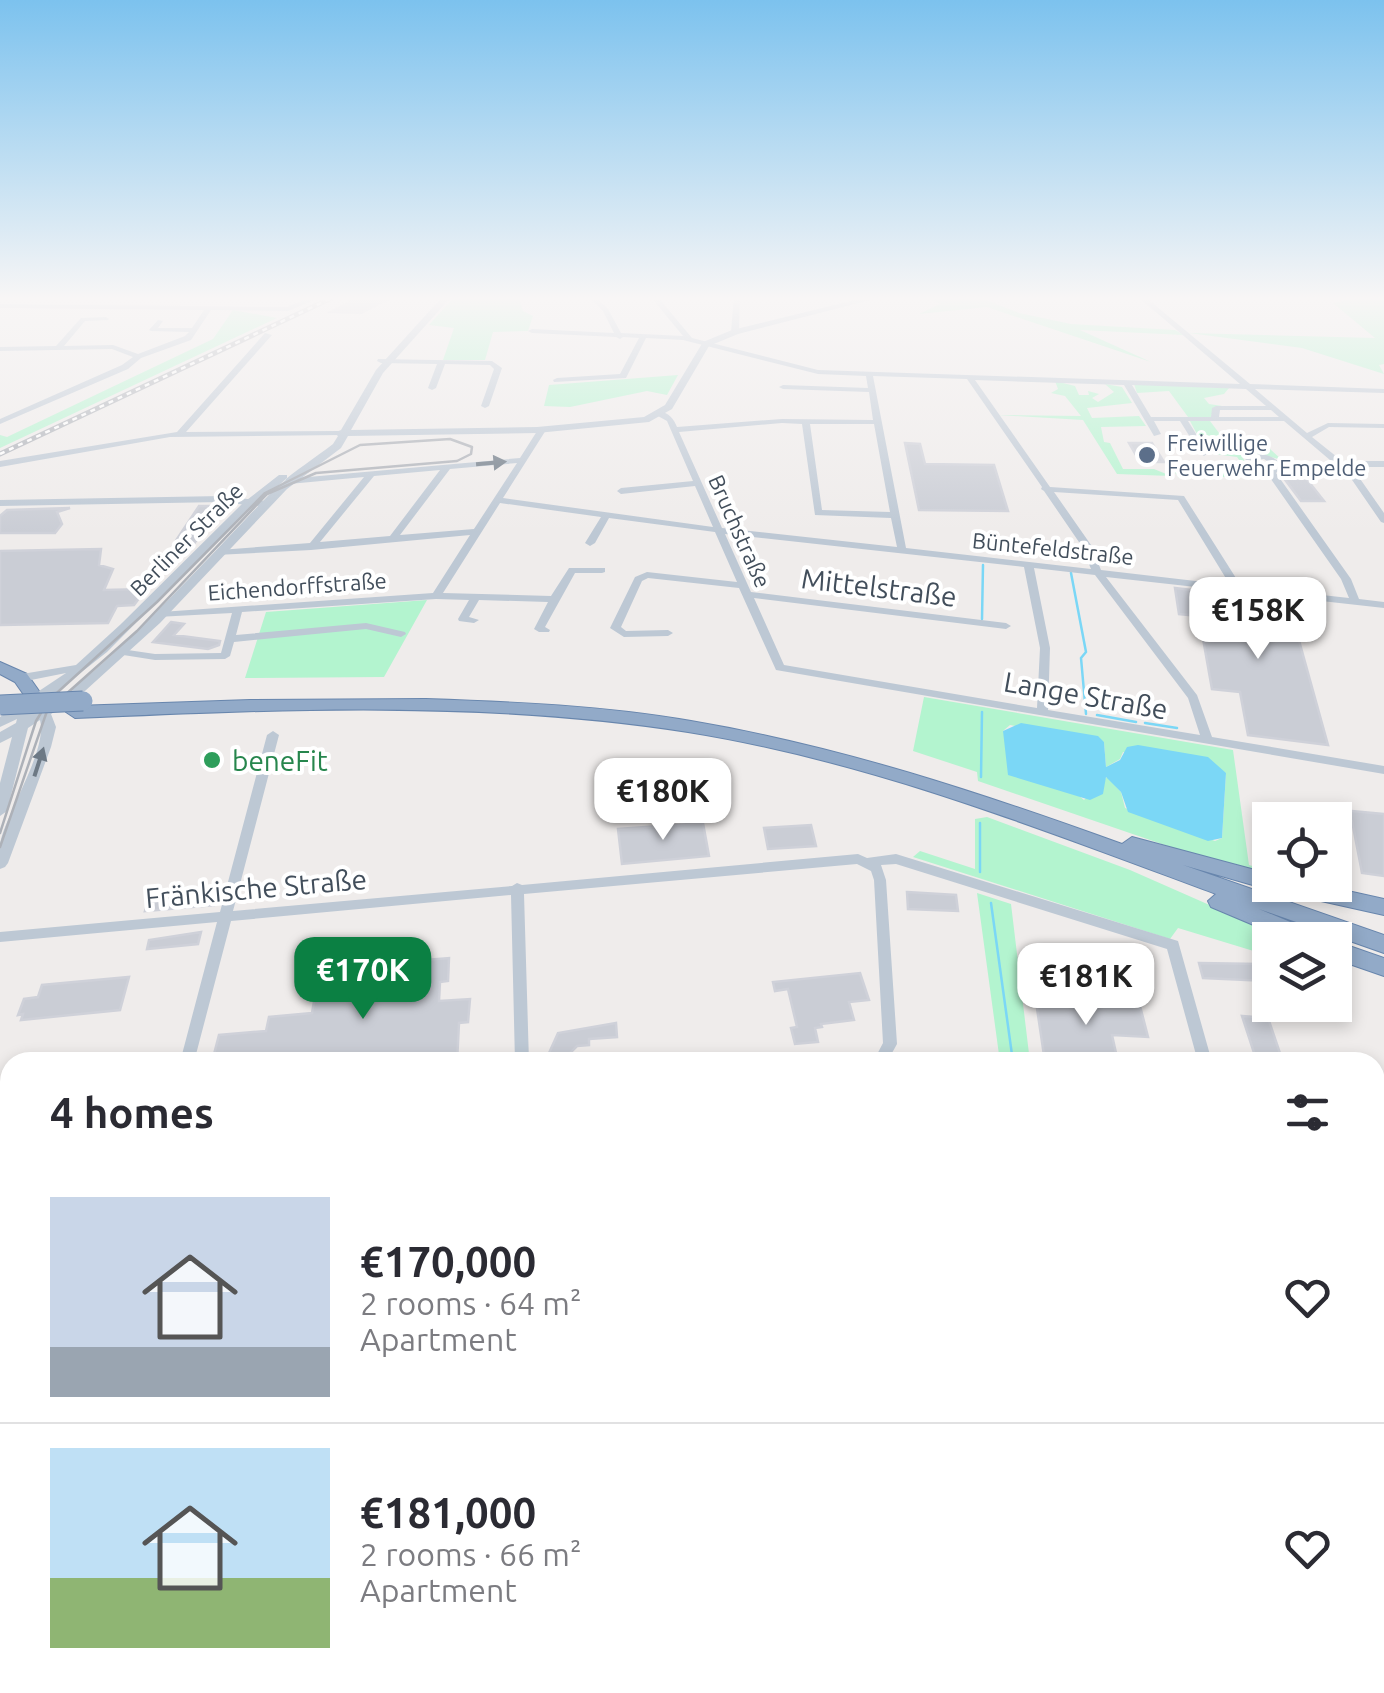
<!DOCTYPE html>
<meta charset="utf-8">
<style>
body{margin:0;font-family:Ubuntu,sans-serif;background:#f2f2f3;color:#2b2b33;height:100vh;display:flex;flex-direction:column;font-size:38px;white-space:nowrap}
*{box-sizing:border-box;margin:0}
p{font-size:32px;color:#7c7c81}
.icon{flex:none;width:55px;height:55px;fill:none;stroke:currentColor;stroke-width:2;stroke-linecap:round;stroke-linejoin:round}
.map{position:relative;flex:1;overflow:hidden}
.details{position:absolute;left:0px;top:1052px;width:1385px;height:642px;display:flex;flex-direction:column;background:#fff;border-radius:30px 30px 0 0;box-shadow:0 5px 15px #0003}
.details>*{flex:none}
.fabs{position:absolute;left:1252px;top:802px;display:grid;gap:20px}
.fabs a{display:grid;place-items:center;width:100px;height:100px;border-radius:0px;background:#fff;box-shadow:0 5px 15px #0003;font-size:50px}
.price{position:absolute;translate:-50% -85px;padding:0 22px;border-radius:20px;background:#fff;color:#222;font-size:32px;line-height:65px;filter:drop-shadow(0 2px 5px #0008)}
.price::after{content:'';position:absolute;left:50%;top:60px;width:30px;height:22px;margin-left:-15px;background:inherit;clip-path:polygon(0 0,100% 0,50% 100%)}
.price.current{background:#0b8043;color:#fff}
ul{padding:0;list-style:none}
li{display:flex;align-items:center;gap:30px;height:250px;padding:0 50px}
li+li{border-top:2px solid #e1e1e2}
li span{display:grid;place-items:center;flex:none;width:280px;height:200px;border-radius:0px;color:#555}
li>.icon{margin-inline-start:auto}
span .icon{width:120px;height:120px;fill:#fffc;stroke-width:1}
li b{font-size:42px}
h2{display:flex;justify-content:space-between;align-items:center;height:120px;padding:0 50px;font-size:42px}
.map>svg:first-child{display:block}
.green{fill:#b3f4cf;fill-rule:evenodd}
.water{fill:#7bd7f6}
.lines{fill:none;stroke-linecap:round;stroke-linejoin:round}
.stream-far1{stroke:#7bd7f6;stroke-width:2.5}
.stream{stroke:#7bd7f6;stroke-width:4}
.building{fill:#cacdd5;stroke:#cfd1d9;stroke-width:2.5}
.trunk-casing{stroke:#6886ad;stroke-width:2}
.minor{fill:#bdc8d4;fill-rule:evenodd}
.tertiary{fill:#bdc8d4;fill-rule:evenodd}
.trunk{fill:#92aac8;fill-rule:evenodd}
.tram{stroke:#adb1b8;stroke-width:2.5}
.rail-casing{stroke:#adb1b8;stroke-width:5}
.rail{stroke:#fff;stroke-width:2.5;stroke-dasharray:5;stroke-linecap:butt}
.trunk-bridge-casing{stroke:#6886ad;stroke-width:21;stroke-linecap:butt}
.trunk-bridge{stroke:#92aac8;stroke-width:19}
.oneway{fill:#6d7985}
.service-dot{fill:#5c6f8a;stroke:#fff;stroke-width:4}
.leisure-dot{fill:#2e9e5b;stroke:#fff;stroke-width:4}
.labels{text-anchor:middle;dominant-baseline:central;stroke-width:8;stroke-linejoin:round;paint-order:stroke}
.far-service-label{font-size:22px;fill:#4e5e75;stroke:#fff;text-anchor:start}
.far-street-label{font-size:22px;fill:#424e5b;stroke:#fff}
.street-label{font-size:28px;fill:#424e5b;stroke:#fff}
.leisure-label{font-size:28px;fill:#27864d;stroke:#fff;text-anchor:start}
</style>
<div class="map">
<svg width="1384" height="1693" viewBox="0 0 1384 1693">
<rect width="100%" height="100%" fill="#efeceb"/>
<path class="green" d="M455 296H518L523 311 533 316 528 331 493 332 485 360H443L454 328 429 325Z
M925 296H975L1019 313 1071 324 1175 330 1184 335 1080 330 1151 362 987 307 919 314 940 304Z
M1363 297 1384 300V364L1379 365 1384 374 1302 348 1189 333 1375 338 1333 303Z
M233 310 277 318 0 448V435L7 437 213 339Z
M678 375 667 395 647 391 570 407 544 406 549 385Z
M1055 381 1075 386 1079 395H1089L1088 391 1099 394 1092 398 1098 402 1114 392 1105 384 1122 387 1132 403 1087 408 1092 418 1139 416 1146 426 1101 427 1104 442 1110 443 1123 469H1154L1171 476 1117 474 1083 420 998 415 1081 416 1065 396 1051 393 1058 389Z
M1134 384 1229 388 1224 394 1204 398 1209 404 1229 407H1214L1211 417H1188L1169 391 1137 393Z
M1190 421H1210L1222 437H1257L1282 460 1259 454 1243 458 1248 467 1268 476 1179 478 1171 467 1246 470 1237 457 1207 453Z
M427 600 384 677 245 678 266 612Z
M924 697 1233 750 1249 865 1270 871V875L1188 853 978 781 977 772 913 751ZM1010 725 1104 742 1106 767 1120 759 1123 752 1226 773 1222 838 1215 841 1125 808 1121 792 1107 777 1084 800 1003 731Z
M987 817 1130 870 1289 940H1270V956L1178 928 1170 939 913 857 920 851 975 869V819Z
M977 893 1011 904 1030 1062H1000Z
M1375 1224 1384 1227V1693H1217L1214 1685H1375Z"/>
<path class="water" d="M1021 723 1098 736 1104 742 1106 767 1120 760 1127 747 1138 745 1208 757 1226 773 1222 838 1208 841 1128 812 1121 792 1106 777 1103 794 1090 800 1008 775 1003 731Z"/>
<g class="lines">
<path class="stream-far1" d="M1071 573 1086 652 1081 658 1086 714
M982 619 983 565
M1097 715 1136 722
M1145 723 1177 728
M981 777 982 712
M980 823V872
M991 903 1013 1062"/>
<path class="stream" d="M1202 1685 1205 1693"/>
</g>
<path class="building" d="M361 296H394L361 313 331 312Z
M905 443 920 444 925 464 994 465 1008 511 919 510Z
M1129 443H1152L1164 462H1140Z
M1283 477H1305L1324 501H1301Z
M199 506H221L193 545H173Z
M70 508 57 512 62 524 55 533H0V516L7 510Z
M101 549 99 565 113 569 104 590 146 589 134 605 117 606 108 623 0 625V551Z
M1175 588 1288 601 1328 745 1248 735 1240 692 1212 689 1199 616 1179 614Z
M171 622 184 624 174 635 220 641 219 645 208 649 153 642Z
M1341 810 1384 814V876L1362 873 1352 821 1343 820Z
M703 823 709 856 622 864 618 829Z
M811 825 816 846 768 849 764 828Z
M217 890 214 905 145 911 150 896Z
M907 892 956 895 958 911 908 909Z
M201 932 198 944 147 949 149 940Z
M449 958 448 981 440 982 439 1001 470 999 468 1022 459 1023 457 1062H212L219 1035 266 1031 269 1017 312 1013 317 984 373 979 375 964Z
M1199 963 1260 964 1266 981 1203 978Z
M860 973 869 1000 849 1002 854 1020 821 1024 822 1027 815 1028 818 1042 795 1044 791 1028 797 1027 788 989 775 991 773 982Z
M129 977 120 1010 21 1020 23 1014 18 1015 24 999 38 997 42 985Z
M1035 995 1139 1002 1148 1037 1112 1035 1118 1062H1045Z
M1242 1016 1268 1018 1283 1062H1257Z
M616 1023 617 1037 589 1039V1045L577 1046 570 1053 571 1062H545L558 1033Z"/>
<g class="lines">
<g class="trunk-casing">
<path id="trunk" d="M0 662 27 674 46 701 43 705H31L15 682 0 674Z
M426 699C515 702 604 706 691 721 839 746 981 793 1122 844L1132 837 1270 874V885H1321L1384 899V915L1285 893 1276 888 1270 890 1183 865 1384 935V953L1259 909 1319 934 1322 940H1289L1211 907 1208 901 1216 894C1044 830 870 761 688 732 485 700 279 709 75 718L66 712 75 706 250 700Z
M1335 941 1384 958V976L1335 959Z"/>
</g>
<path class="minor" d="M314 296H324L288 311 211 310 191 340 141 358 128 369 0 424V419L122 365 133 357 112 349 0 351V347L56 346 81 318 106 317 109 319 108 320 85 321 64 346 113 345 138 354 185 336 189 332 151 331 149 330 158 320 163 321 158 328H192L204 310 0 308V304L287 307Z
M588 296H595L608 309 621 333 683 336 650 296H657L692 338 818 370 1240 384 1137 296H1144L1250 384 1384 389V393L1255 389 1307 433 1328 423 1384 424V428L1329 427 1312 437 1342 461H1384V467H1348L1356 473 1384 513V523L1381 522 1350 477 1284 421H1188L1208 453 1204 456 1200 453 1180 421H1154L1161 434 1154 436 1124 385 975 380 1050 487 1184 496 1241 586 1349 598 1341 579 1268 475 1245 460C1257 450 1273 454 1283 466L1276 473 1351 579 1359 599 1384 602V608L1106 577 1197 695 1212 737 1384 766V774L776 670 739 588 648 578 642 581 621 627 626 631 668 630 673 633 668 636 624 637 610 628 635 577 647 572 737 582 715 532 609 518 595 543 590 546 585 543 601 517 500 503 443 593 551 596 569 568H605V572L602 573H575L545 627 550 630 549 632H539L534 629 548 602 479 600 469 617 479 620 474 623 459 621 458 619 469 600 436 599 242 612 236 635 366 623 405 632 406 634 401 637 366 629 234 642 230 656 225 659 155 660 117 654 116 652 121 649 155 654 221 653 232 613 157 617 156 615 161 612 433 593 470 535 311 550 216 555V551L219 550 310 543 364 477 289 484 286 483V479L520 458 539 428H542L546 430 503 498 713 527 695 486 621 494 617 491 621 488 693 481 667 421 658 416V412C668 411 674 419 677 427L782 419 873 420 869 392 783 389 779 387 783 385 868 388 866 376 818 374 683 340 646 338 626 378 554 382 553 380 557 378 620 374 639 338 623 337 620 339 616 337 532 333 528 331 532 329 614 333 603 311ZM873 376 967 379 1042 487 1041 489 1044 491 1081 545 1091 569 906 548ZM1132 385 1246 389 1266 406H1216L1212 408 1211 417H1151ZM1220 410H1271L1279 417H1219ZM782 423 802 424 815 515 891 518 897 547 722 528 679 432ZM810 424H874L890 512 822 510ZM1264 459 1274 466 1270 469 1255 460ZM517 463 474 529 400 535 450 469ZM440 470 390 536 320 542 374 476ZM1054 492 1178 500 1230 585 1101 570 1091 545ZM725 534 1024 567 1040 648 1037 708 784 665 754 598 1006 629 1011 626 1006 623 751 592ZM1034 568 1095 575 1188 698 1200 735 1048 710 1050 648Z
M734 296H740L739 332 735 334 731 332Z
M265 333 272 335 186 432 339 431 343 433 342 435 170 437 0 467V461L177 432Z
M378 359 492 361 502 368 489 406 485 408 481 406 494 369 490 365 445 364 436 388 432 390 428 388 437 364 381 363 377 361Z
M222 496 265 501 269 504 265 507 222 502 0 506V500Z
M273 731 279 735 233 911 512 886 517 883 522 885 858 854 867 858 896 854 1178 941 1212 1062H1198L1167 949 896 864 881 865 886 880 897 1044 887 1062H873L883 1043 874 880 871 871 857 864 524 894 529 1062H515L511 895 231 921 194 1062H180L217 922 0 942V932L220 912 267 735Z
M1375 1214 1384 1218V1234L1375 1230Z
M10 1264V1280L0 1281V1265Z
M10 1667V1685H33L29 1693H7L9 1689 0 1690V1668Z
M990 1685H1012L1013 1693H991Z"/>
<path class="tertiary" d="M443 296H452L383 373 351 430 537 427 644 417 665 405 703 342 732 330 871 296H886L738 334 709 346 672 409 649 422 537 433 348 436 341 448 287 489 160 623 75 700 51 714 56 727 51 747 8 863 5 867 0 869C0 861 0 852 0 844 6 812 48 750 40 720L28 728 7 811 0 816V783L12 737 0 743V732L16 723 17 719 0 727V717L66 673 21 682 16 681 15 678 16 675 76 665 121 624 243 503 279 475H287V479L239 519 107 652 41 704C80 704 240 522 278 486 294 471 315 458 333 444L338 436 334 433 341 430 376 370Z"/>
<use href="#trunk" class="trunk"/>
<path class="tram" d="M0 833 36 721 49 700 157 602 265 493 360 445 450 439 472 447 471 454 457 461 316 473 267 494 137 631 47 711 0 847"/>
<g class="rail-casing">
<path id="rail" d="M0 454 336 296"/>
</g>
<use href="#rail" class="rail"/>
<g class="trunk-bridge-casing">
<path id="trunk-bridge" d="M0 705 83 701"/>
</g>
<use href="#trunk-bridge" class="trunk-bridge"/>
</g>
<defs><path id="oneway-solid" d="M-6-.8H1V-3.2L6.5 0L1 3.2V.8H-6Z" transform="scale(2.5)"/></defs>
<g class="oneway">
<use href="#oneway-solid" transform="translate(491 463) rotate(-5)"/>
<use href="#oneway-solid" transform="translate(39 762) rotate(-72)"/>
</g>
<linearGradient id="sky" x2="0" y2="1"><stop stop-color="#7cc2ee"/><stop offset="0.56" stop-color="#f8f6f6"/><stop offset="1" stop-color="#f8f6f6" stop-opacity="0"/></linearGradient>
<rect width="1384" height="533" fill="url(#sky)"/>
<circle class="service-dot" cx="1147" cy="455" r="10"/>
<circle class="leisure-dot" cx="212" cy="760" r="10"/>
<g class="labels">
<g class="far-service-label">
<text x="1167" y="442">Freiwillige<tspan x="1167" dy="25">Feuerwehr Empelde</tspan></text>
</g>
<g class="far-street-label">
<text transform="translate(740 531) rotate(66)">Bruchstraße</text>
<text transform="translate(186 539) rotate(-45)">Berliner Straße</text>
<text transform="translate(1053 548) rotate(6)">Büntefeldstraße</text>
<text transform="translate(297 586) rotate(-4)">Eichendorffstraße</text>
</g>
<g class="street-label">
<text transform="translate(879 587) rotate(7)">Mittelstraße</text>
<text transform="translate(1086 695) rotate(10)">Lange Straße</text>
<text transform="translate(256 888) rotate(-5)">Fränkische Straße</text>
</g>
<g class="leisure-label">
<text x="232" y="760">beneFit</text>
</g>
</g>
</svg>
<div class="fabs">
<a><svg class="icon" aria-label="locate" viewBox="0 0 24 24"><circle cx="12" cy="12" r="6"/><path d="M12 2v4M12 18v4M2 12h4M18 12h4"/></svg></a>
<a><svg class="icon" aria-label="layers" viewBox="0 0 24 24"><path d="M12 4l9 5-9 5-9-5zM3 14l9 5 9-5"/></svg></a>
</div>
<b class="price" style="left:1258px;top:662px">€158K</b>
<b class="price" style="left:663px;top:843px">€180K</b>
<b class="price current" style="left:363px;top:1022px">€170K</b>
<b class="price" style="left:1086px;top:1028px">€181K</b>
<section class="details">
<h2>4 homes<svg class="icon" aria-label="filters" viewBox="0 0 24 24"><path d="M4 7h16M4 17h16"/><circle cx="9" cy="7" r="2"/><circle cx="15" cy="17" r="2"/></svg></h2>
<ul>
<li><span style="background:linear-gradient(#c9d6e8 75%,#9aa5b1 0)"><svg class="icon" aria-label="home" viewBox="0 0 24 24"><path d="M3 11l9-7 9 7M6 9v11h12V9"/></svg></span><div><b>€170,000</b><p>2 rooms · 64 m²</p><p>Apartment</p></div><svg class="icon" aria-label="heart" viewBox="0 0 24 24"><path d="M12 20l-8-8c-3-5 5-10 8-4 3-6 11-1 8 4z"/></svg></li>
<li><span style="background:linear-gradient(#bfe0f5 65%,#8fb573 0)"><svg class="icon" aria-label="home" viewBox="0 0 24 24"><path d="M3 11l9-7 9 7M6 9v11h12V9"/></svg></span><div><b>€181,000</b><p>2 rooms · 66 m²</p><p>Apartment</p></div><svg class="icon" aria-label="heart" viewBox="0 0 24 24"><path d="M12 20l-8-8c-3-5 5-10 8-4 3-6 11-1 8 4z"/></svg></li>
</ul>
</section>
</div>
